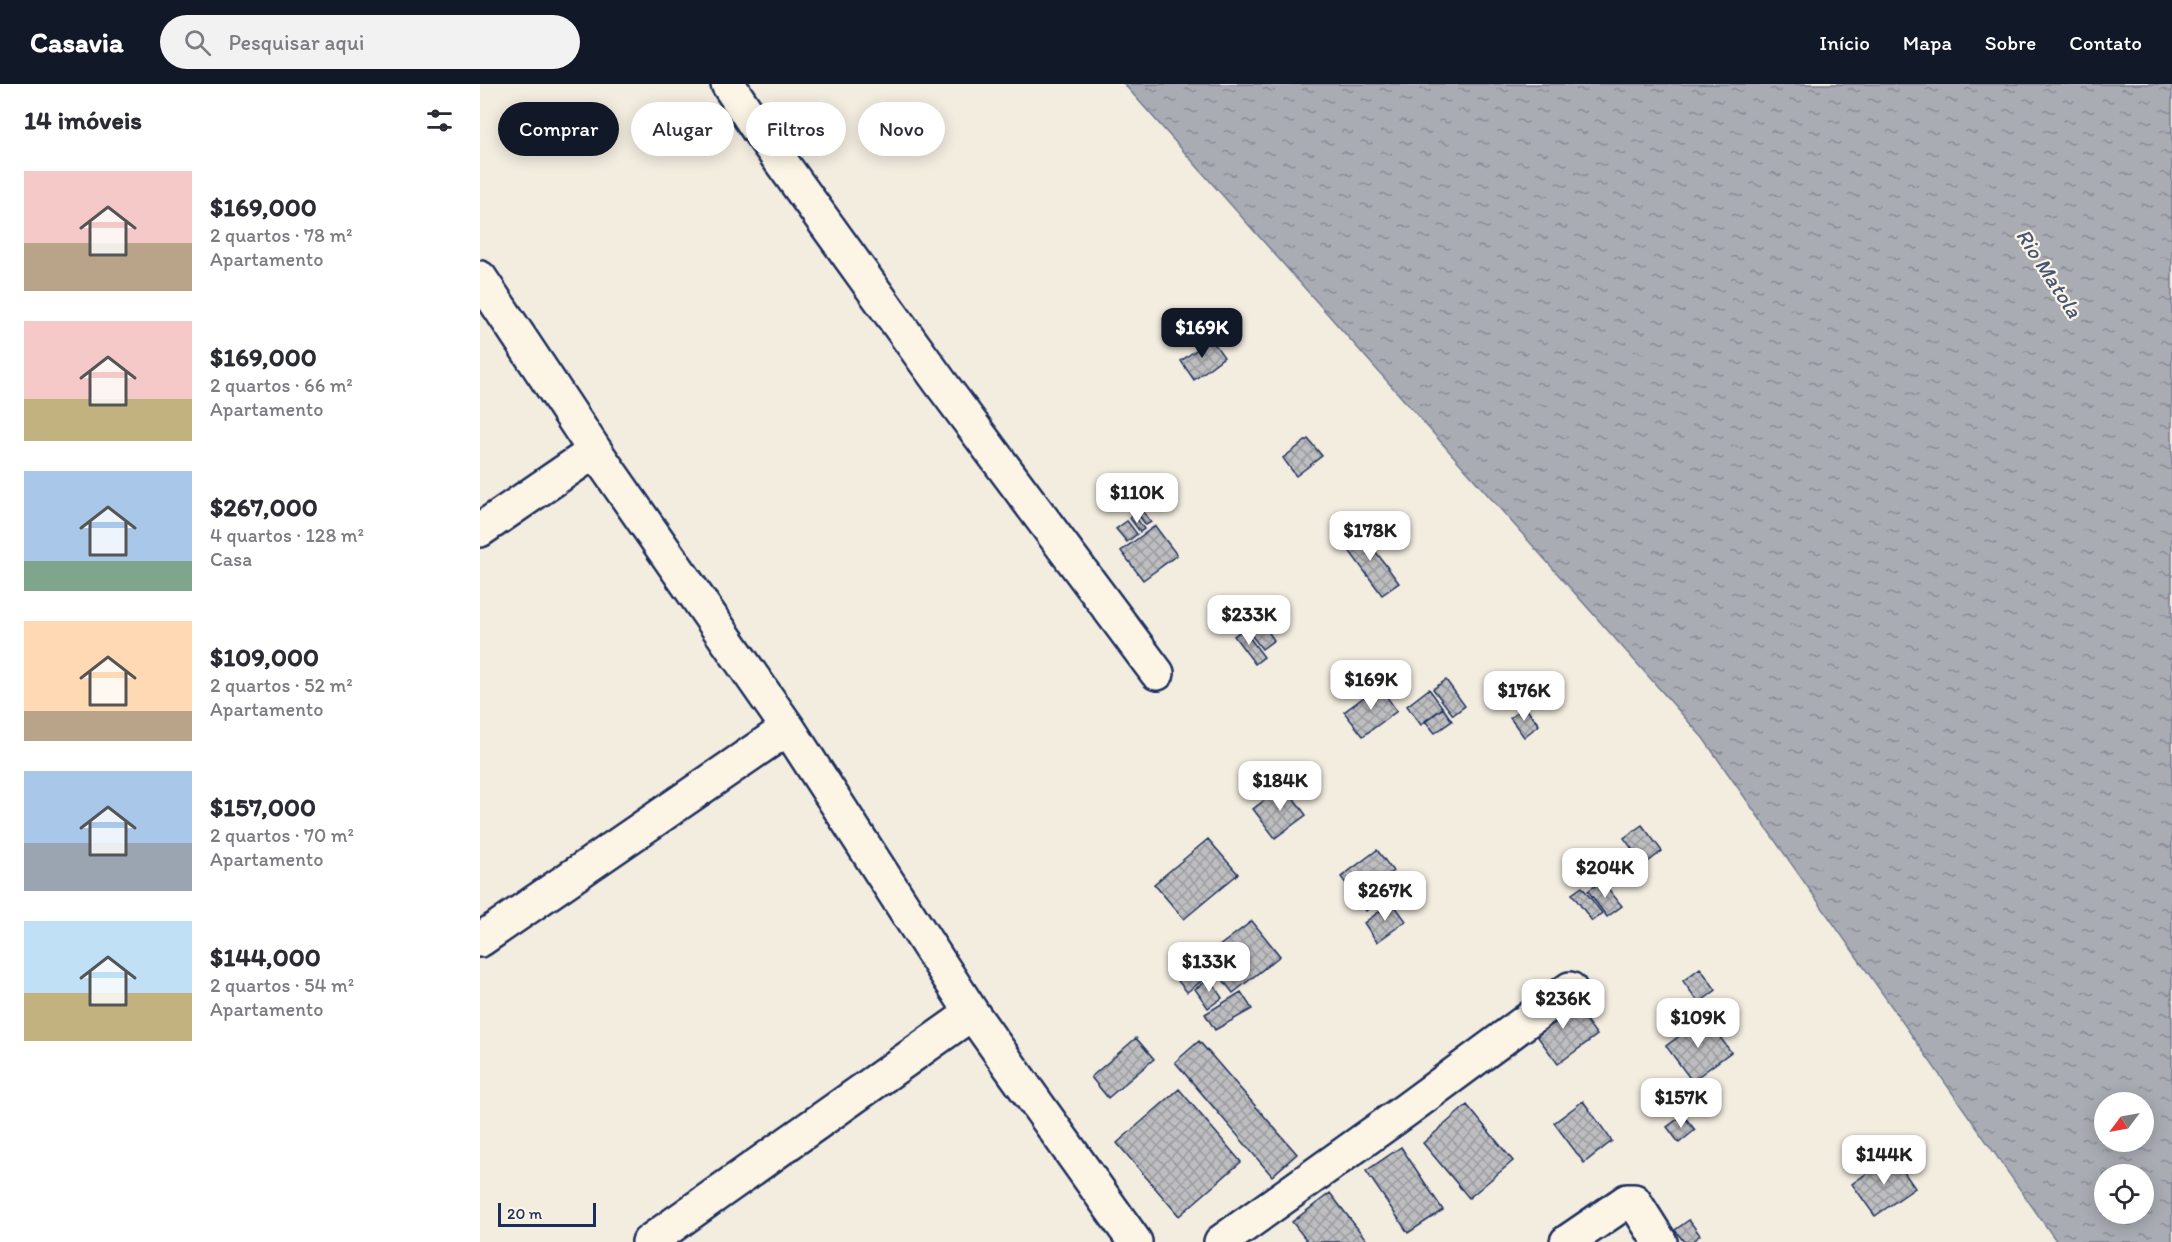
<!DOCTYPE html>
<html lang="pt">
<meta charset="utf-8">
<style>
body{margin:0;font-family:Itim,sans-serif;background:#f2f2f3;color:#2b2b33;height:100vh;display:flex;flex-direction:column;font-size:22px;white-space:nowrap}
*{box-sizing:border-box;margin:0}
p{font-size:20px;color:#7c7c81}
.icon{flex:none;width:33px;height:33px;fill:none;stroke:currentColor;stroke-width:2;stroke-linecap:round;stroke-linejoin:round}
.map{position:relative;flex:1;overflow:hidden}
.sheet{display:flex;flex-direction:column;background:#fff;width:480px}
.sheet>*{flex:none}
.banner{position:absolute;left:18px;top:18px;width:570px;height:54px;display:flex;gap:12px}
.needle{width:39px;rotate:238deg}
.fabs{position:absolute;left:1614px;top:1008px;display:grid;gap:12px}
.fabs a{display:grid;place-items:center;width:60px;height:60px;border-radius:50%;background:#fff;box-shadow:0 3px 15px #0003;font-size:30px}
.scale{position:absolute;left:18px;bottom:15px;width:98px;box-sizing:border-box;padding-left:6px;border:3px solid #1b2f5e;border-top:0;font-size:16px;line-height:21px;white-space:nowrap;color:#1b2f5e;-webkit-text-stroke:4px #fcf5e5;paint-order:stroke}
.price{position:absolute;translate:-50% -51px;padding:0 14px;border-radius:12px;background:#fff;color:#222;font-size:20px;line-height:39px;filter:drop-shadow(0 2px 3px #0008)}
.price::after{content:'';position:absolute;left:50%;top:36px;width:18px;height:14px;margin-left:-9px;background:inherit;clip-path:polygon(0 0,100% 0,50% 100%)}
.price.on{background:#111827;color:#fff}
ul{padding:0;list-style:none}
li{display:flex;align-items:center;gap:18px;height:150px;padding:0 24px}
li span{display:grid;place-items:center;flex:none;width:168px;height:120px;border-radius:0px;color:#555}
li>.icon{margin-inline-start:auto}
span .icon{width:72px;height:72px;fill:#fffc;stroke-width:1}
li b{font-size:26px}
h2{display:flex;justify-content:space-between;align-items:center;height:72px;padding:0 24px;font-size:26px}
.tag{padding:0 21px;border-radius:27px;background:#fff;box-shadow:0 3px 15px #0003;font-size:21px;line-height:54px}
.tag.on{background:#111827;color:#fff}
header{display:flex;align-items:center;gap:36px;box-sizing:border-box;height:84px;padding:0 30px;background:#111827;color:#fff}
header strong{font-size:28px}
nav{display:flex;gap:33px;margin-inline-start:auto;font-size:21px}
.search{width:420px;height:54px;background:#f2f2f3;display:flex;align-items:center;gap:15px;box-sizing:border-box;padding:0 21px;border-radius:33px;color:#7c7c81;font-size:22px}
main{display:flex;flex:1;min-height:0}
.map>svg:first-child{display:block}
.water{fill:url(#water-ripples);stroke:#707a91;stroke-width:1.5;fill-rule:evenodd}
.building{fill:url(#building-cross-hatch);stroke:#1b2f5e;stroke-width:1.5}
.lines{fill:none;stroke-linecap:round;stroke-linejoin:round}
.minor-casing{stroke:#1b2f5e;stroke-width:38}
.minor{stroke:#fcf5e5;stroke-width:33}
.labels{text-anchor:middle;dominant-baseline:central;stroke-width:4.5;stroke-linejoin:round;paint-order:stroke}
.water-label{font-size:22px;font-style:italic;fill:#465478;stroke:#fcf5e5}
</style>
<header>
<strong>Casavia</strong>
<div class="search"><svg class="icon" aria-label="search" viewBox="0 0 24 24"><circle cx="10" cy="10" r="6"/><path d="M15 15l6 6"/></svg>Pesquisar aqui</div>
<nav><a>Início</a><a>Mapa</a><a>Sobre</a><a>Contato</a></nav>
</header>
<main>
<section class="sheet">
<h2>14 imóveis<svg class="icon" aria-label="filters" viewBox="0 0 24 24"><path d="M4 7h16M4 17h16"/><circle cx="9" cy="7" r="2"/><circle cx="15" cy="17" r="2"/></svg></h2>
<ul>
<li><span style="background:linear-gradient(#f6c9c9 60%,#b9a48a 0)"><svg class="icon" aria-label="home" viewBox="0 0 24 24"><path d="M3 11l9-7 9 7M6 9v11h12V9"/></svg></span><div><b>$169,000</b><p>2 quartos · 78 m²</p><p>Apartamento</p></div></li>
<li><span style="background:linear-gradient(#f6c9c9 65%,#c2b280 0)"><svg class="icon" aria-label="home" viewBox="0 0 24 24"><path d="M3 11l9-7 9 7M6 9v11h12V9"/></svg></span><div><b>$169,000</b><p>2 quartos · 66 m²</p><p>Apartamento</p></div></li>
<li><span style="background:linear-gradient(#a9c7e8 75%,#7fa58c 0)"><svg class="icon" aria-label="home" viewBox="0 0 24 24"><path d="M3 11l9-7 9 7M6 9v11h12V9"/></svg></span><div><b>$267,000</b><p>4 quartos · 128 m²</p><p>Casa</p></div></li>
<li><span style="background:linear-gradient(#ffd9b3 75%,#b9a48a 0)"><svg class="icon" aria-label="home" viewBox="0 0 24 24"><path d="M3 11l9-7 9 7M6 9v11h12V9"/></svg></span><div><b>$109,000</b><p>2 quartos · 52 m²</p><p>Apartamento</p></div></li>
<li><span style="background:linear-gradient(#a9c7e8 60%,#9aa5b1 0)"><svg class="icon" aria-label="home" viewBox="0 0 24 24"><path d="M3 11l9-7 9 7M6 9v11h12V9"/></svg></span><div><b>$157,000</b><p>2 quartos · 70 m²</p><p>Apartamento</p></div></li>
<li><span style="background:linear-gradient(#bfe0f5 60%,#c2b280 0)"><svg class="icon" aria-label="home" viewBox="0 0 24 24"><path d="M3 11l9-7 9 7M6 9v11h12V9"/></svg></span><div><b>$144,000</b><p>2 quartos · 54 m²</p><p>Apartamento</p></div></li>
</ul>
</section>
<div class="map">
<svg width="1692" height="1158" viewBox="0 0 1692 1158">
<defs>
<pattern id="water-ripples" width="26" height="14" patternUnits="userSpaceOnUse" patternTransform="scale(1.5)"><rect width="26" height="14" fill="#a9acb3"/><path d="M2 4q2-2 4 0t4 0M15 11q2-2 4 0t4 0" fill="none" stroke="#898c95"/></pattern>
<pattern id="building-cross-hatch" width="8" height="8" patternUnits="userSpaceOnUse" patternTransform="scale(1.5)"><rect width="8" height="8" fill="#bebec0"/><path d="M0 0l8 8M0 8l8-8" fill="none" stroke="#9a9b9f"/></pattern>
</defs>
<rect width="100%" height="100%" fill="#f3ede0"/>
<filter id="ink" filterUnits="userSpaceOnUse"><feTurbulence type="fractalNoise" baseFrequency=".0167" numOctaves="2"/><feDisplacementMap in="SourceGraphic" scale="12" xChannelSelector="R" yChannelSelector="G"/><feConvolveMatrix kernelMatrix="1 2 1 2 8 2 1 2 1" color-interpolation-filters="sRGB"/></filter>
<g filter="url(#ink)">
<path class="water" d="M644 0H1692V1158H1577L1223 654ZM1624 1018H1664V1058H1624ZM1624 1090H1664V1130H1624Z"/>
<path class="building" d="M731 255 744 273 714 296 701 277Z
M828 355 842 372 816 392 803 374Z
M661 425 671 438 666 441 657 429Z
M654 431 664 445 660 448 650 434Z
M647 437 657 450 647 458 636 445Z
M675 442 697 471 663 496 641 467Z
M879 445 919 499 902 511 862 457Z
M792 522 802 535 787 546 794 556 782 565 765 543Z
M763 545 784 573 775 580 754 552Z
M966 596 985 622 973 631 953 605Z
M899 602 917 627 883 652 864 628Z
M949 605 963 624 941 641 927 622Z
M1045 623 1059 641 1044 653 1030 634Z
M963 624 972 637 955 649 945 637Z
M804 701 826 731 795 754 773 725Z
M1162 741 1182 767 1164 781 1144 754Z
M728 755 758 790 704 835 674 800Z
M1152 765 1166 784 1153 794 1139 775Z
M897 766 913 787 905 793 915 805 886 827 861 793Z
M1122 797 1142 822 1127 833 1108 807Z
M1102 803 1122 829 1112 837 1092 810Z
M912 818 926 837 897 858 884 839Z
M772 837 800 872 753 909 725 873Z
M1220 884 1236 906 1219 919 1203 897Z
M715 885 723 896 707 908 698 897Z
M730 895 742 914 728 924 715 905Z
M761 908 772 925 735 946 725 930Z
M1088 912 1117 951 1078 980 1049 941Z
M1225 933 1251 968 1212 997 1186 962Z
M656 954 674 975 628 1014 611 993Z
M719 957 817 1070 792 1092 695 978Z
M699 1005 761 1078 699 1132 637 1059Z
M1103 1017 1132 1057 1104 1079 1074 1039Z
M987 1021 1033 1077 989 1114 943 1059Z
M1203 1031 1215 1046 1199 1059 1187 1043Z
M921 1063 963 1126 928 1149 886 1087Z
M1412 1071 1435 1104 1395 1132 1372 1100Z
M850 1109 888 1158H828L812 1138Z
M1209 1136 1220 1151 1211 1158H1204L1195 1146Z"/>
<g class="lines">
<g class="minor-casing">
<path id="minor" d="M248 0 279 47 460 298 677 589
M0 194 115 367 308 644 492 929 655 1158
M0 446 115 367
M0 856 308 644
M169 1158 492 929
M741 1158 926 1026 1090 905
M1087 1158 1147 1117H1154L1180 1158"/>
</g>
<use href="#minor" class="minor"/>
</g>
</g>
<g class="labels">
<g class="water-label">
<text transform="translate(1569 189) rotate(57)">Rio Matola</text>
</g>
</g>
</svg>
<div class="fabs">
<a><svg class="needle" viewBox="-14 -14 28 28"><path d="M0-13l5 13h-10z" fill="#e53935"/><path d="M0 13l5-13h-10z" fill="#7c7c81"/></svg></a>
<a><svg class="icon" aria-label="locate" viewBox="0 0 24 24"><circle cx="12" cy="12" r="6"/><path d="M12 2v4M12 18v4M2 12h4M18 12h4"/></svg></a>
</div>
<div class="scale">20 m</div>
<b class="price on" style="left:722px;top:275px">$169K</b>
<b class="price" style="left:657px;top:440px">$110K</b>
<b class="price" style="left:890px;top:478px">$178K</b>
<b class="price" style="left:769px;top:562px">$233K</b>
<b class="price" style="left:891px;top:627px">$169K</b>
<b class="price" style="left:1044px;top:638px">$176K</b>
<b class="price" style="left:800px;top:728px">$184K</b>
<b class="price" style="left:1125px;top:815px">$204K</b>
<b class="price" style="left:905px;top:838px">$267K</b>
<b class="price" style="left:729px;top:909px">$133K</b>
<b class="price" style="left:1083px;top:946px">$236K</b>
<b class="price" style="left:1218px;top:965px">$109K</b>
<b class="price" style="left:1201px;top:1045px">$157K</b>
<b class="price" style="left:1404px;top:1102px">$144K</b>
<div class="banner">
<a class="tag on">Comprar</a>
<a class="tag">Alugar</a>
<a class="tag">Filtros</a>
<a class="tag">Novo</a>
</div>
</div>
</main>
